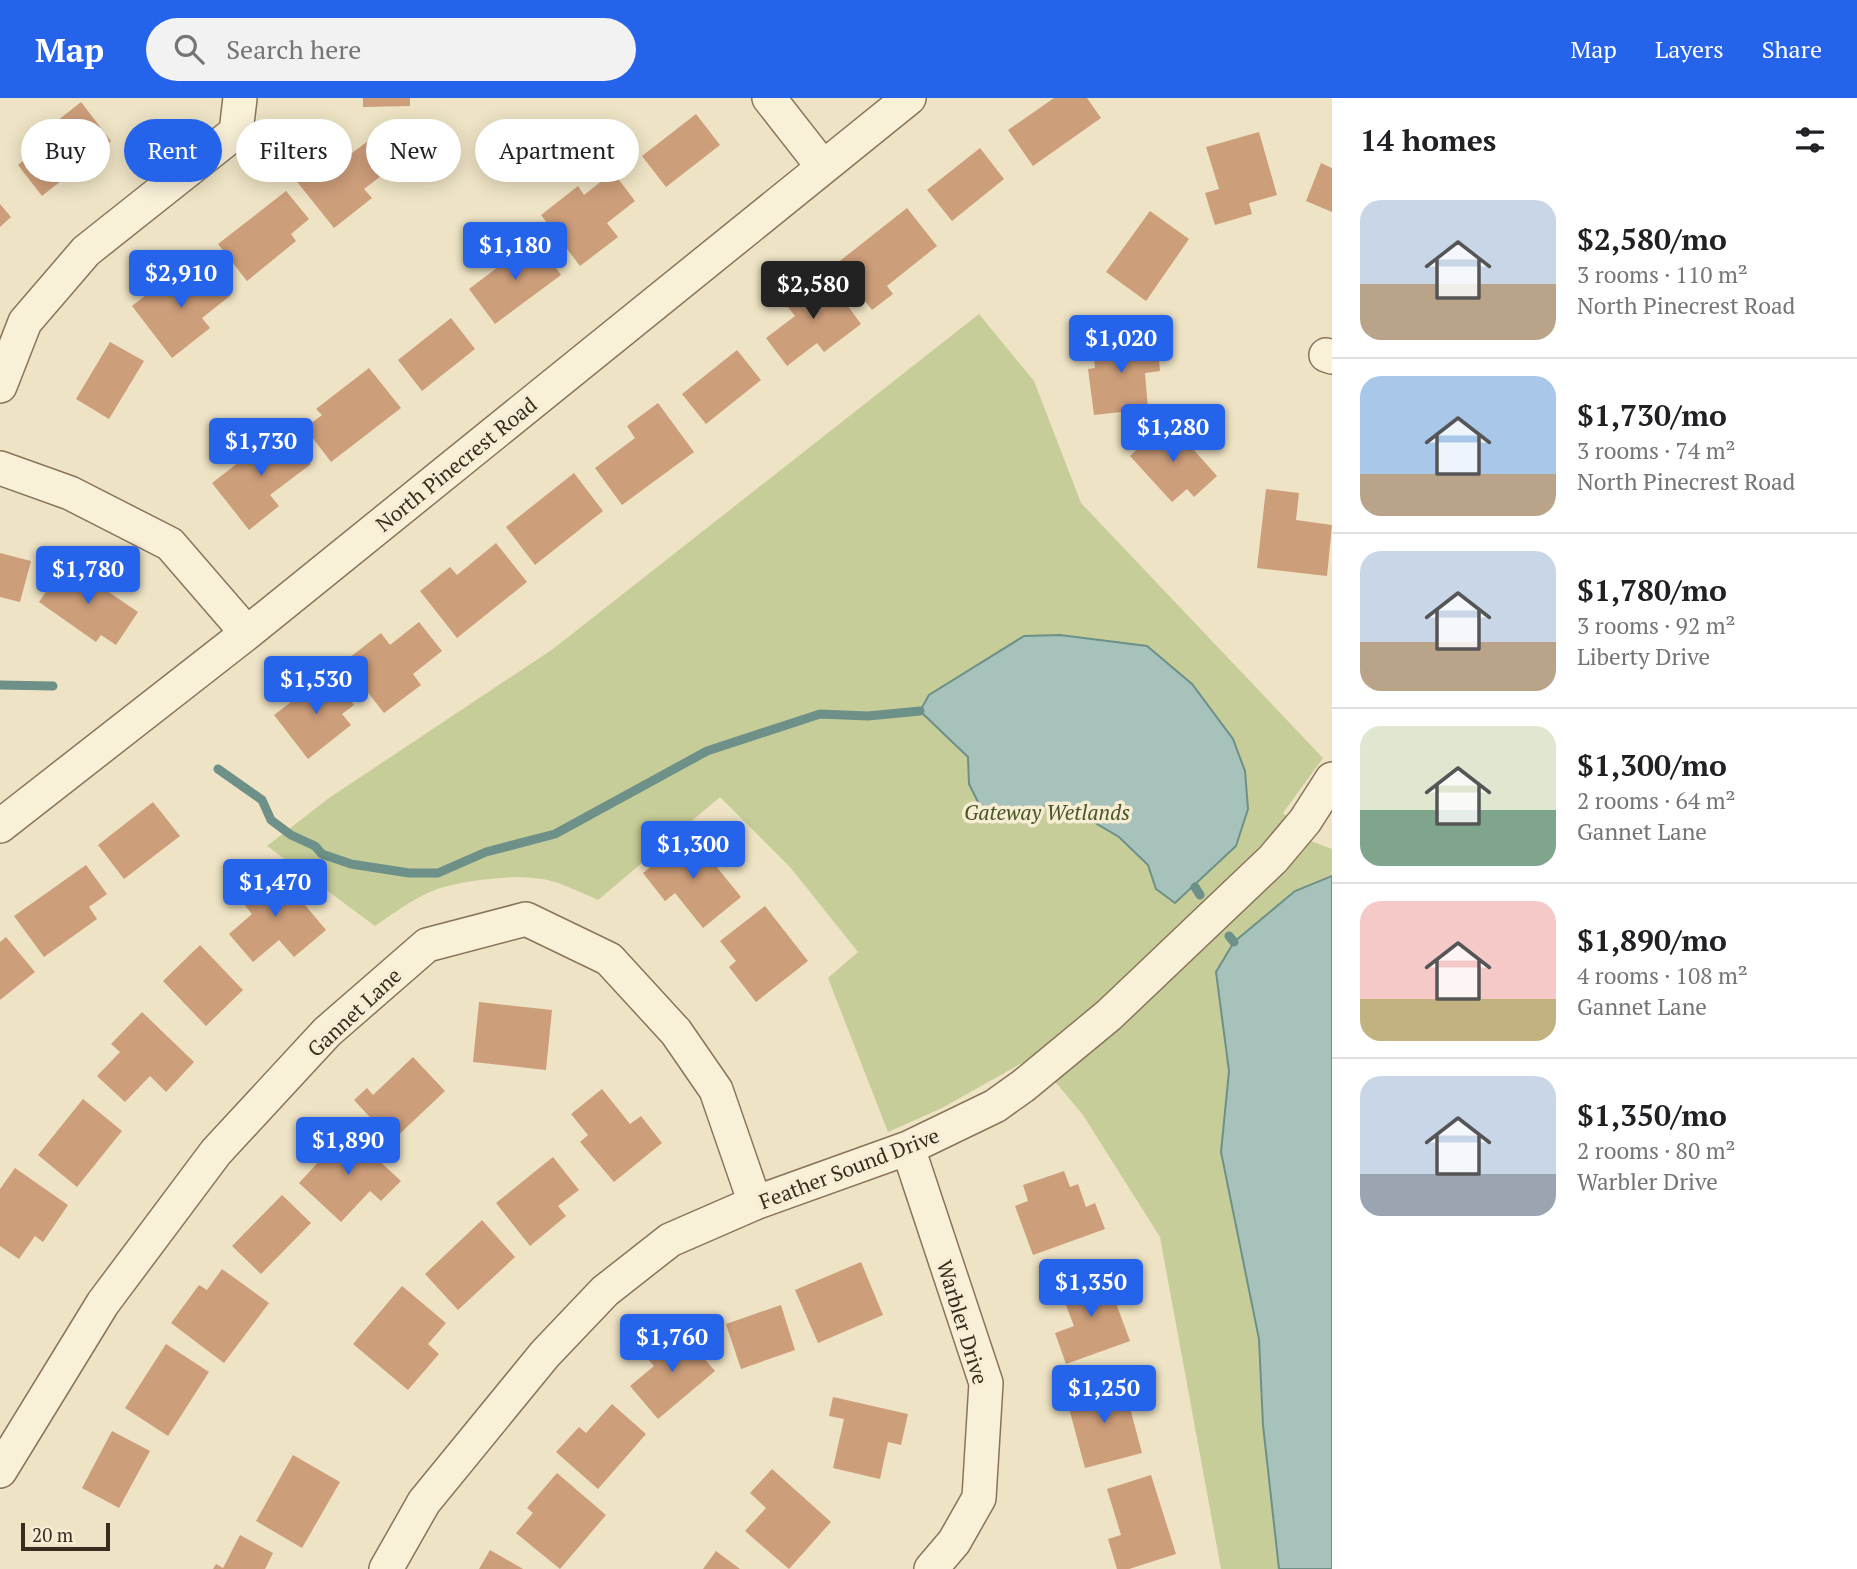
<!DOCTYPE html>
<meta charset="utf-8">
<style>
body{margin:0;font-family:"PT Serif",serif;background:#f2f2f2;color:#202124;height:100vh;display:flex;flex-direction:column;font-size:26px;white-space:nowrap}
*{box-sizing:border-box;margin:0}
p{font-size:23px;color:#757577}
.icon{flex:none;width:38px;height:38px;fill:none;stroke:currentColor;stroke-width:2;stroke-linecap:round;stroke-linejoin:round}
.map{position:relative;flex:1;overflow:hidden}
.sheet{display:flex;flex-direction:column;background:#fff;width:525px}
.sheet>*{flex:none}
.hud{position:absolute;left:21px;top:21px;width:665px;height:63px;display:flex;gap:14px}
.scale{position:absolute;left:21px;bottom:18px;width:89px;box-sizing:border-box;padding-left:7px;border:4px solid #392c1e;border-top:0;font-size:19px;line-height:24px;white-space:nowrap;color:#392c1e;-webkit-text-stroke:5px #f6edd4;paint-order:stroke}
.price{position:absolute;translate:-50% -60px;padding:0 16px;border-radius:7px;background:#2563eb;color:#fff;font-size:23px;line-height:46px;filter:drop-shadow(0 2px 4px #0008)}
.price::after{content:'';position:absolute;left:50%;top:42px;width:21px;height:16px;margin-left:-10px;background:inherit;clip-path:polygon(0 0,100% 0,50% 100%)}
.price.selected{background:#222;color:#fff}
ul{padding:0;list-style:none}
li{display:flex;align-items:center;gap:21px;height:175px;padding:0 28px}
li+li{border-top:2px solid #e0e0e0}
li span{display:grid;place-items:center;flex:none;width:196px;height:140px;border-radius:21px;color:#555}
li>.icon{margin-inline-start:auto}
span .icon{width:84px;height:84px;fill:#fffc;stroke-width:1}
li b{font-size:30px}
h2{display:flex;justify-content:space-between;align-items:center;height:84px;padding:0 28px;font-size:30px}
.pill{padding:0 24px;border-radius:32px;background:#fff;box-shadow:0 4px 18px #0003;font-size:24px;line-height:63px}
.pill.selected{background:#2563eb;color:#fff}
header{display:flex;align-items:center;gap:42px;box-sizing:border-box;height:98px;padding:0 35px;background:#2563eb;color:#fff}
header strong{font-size:33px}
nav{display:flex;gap:38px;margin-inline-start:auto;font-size:24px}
.search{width:490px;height:63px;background:#f2f2f2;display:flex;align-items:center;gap:18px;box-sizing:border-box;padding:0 24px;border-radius:38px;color:#757577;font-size:26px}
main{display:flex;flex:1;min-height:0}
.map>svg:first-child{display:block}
.green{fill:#c6cd98}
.water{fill:#a6c2ba;stroke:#6d9088;stroke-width:2}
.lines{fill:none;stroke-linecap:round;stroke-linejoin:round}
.stream{stroke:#6d9088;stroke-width:9}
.building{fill:#cd9e7a}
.minor-casing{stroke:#89745a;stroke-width:36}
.minor{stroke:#f9f0d8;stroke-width:33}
.labels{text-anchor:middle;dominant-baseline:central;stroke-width:7;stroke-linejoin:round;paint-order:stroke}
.street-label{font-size:21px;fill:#392c1e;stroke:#f6edd4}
.park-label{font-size:21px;font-style:italic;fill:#495625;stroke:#f6edd4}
</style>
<header>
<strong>Map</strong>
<div class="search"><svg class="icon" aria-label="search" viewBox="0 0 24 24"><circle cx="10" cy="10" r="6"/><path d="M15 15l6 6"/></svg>Search here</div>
<nav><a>Map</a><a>Layers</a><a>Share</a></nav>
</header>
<main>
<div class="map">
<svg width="1332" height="1471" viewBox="0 0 1332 1471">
<rect width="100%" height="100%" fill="#eee3c4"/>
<path class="green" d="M979 216 1034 283 1081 405 1323 660 1283 715 1313 744 1332 751V1471H1221L1160 1139 1083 1017 1058 987 1029 961 942 1010 888 1034 828 880 858 854 790 769 720 699 598 802C585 796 571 790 558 785 525 774 473 781 440 790 417 798 395 814 375 828L267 748 329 700 553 551Z"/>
<path class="water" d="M1060 537 1147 548 1192 586 1233 641 1245 673 1248 711 1236 748 1175 805 1156 791 1148 767 1119 739 1090 722 1049 708 983 714 969 686 968 659 920 613 929 597 1024 538Z
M1332 778V1471H1279L1263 1327 1259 1241 1221 1054 1229 973 1216 874 1234 844 1295 793Z"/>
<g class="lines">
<path class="stream" d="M0 587 53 588
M218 671 262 702 271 722 291 737 315 748 322 756 351 766 409 775H438L486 754 555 736 707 653 820 616 868 618 920 613
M1195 789 1200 797
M1229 838 1234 844"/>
</g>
<path class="building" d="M363 0H410V8L363 9Z
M1054 0H1087L1101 20 1033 68 1008 32Z
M81 4 111 43 42 98 18 67 35 53 28 46Z
M696 16 720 47 666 89 642 58Z
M1259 34 1277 97 1249 105 1252 116 1215 127 1205 95 1219 91 1206 49Z
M372 40 394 68 364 91 372 100 334 130 294 80 330 52 340 64Z
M980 50 1004 81 952 123 927 92Z
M1321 65 1332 70V114L1306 103Z
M613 74 635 103 607 125 618 139 580 168 541 117 578 88 584 97Z
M286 93 309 121 291 136 296 143 247 183 218 146Z
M0 106 11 119 0 129Z
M907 110 937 148 887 188 893 196 872 212 836 166Z
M1150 113 1189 141 1146 203 1106 174Z
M535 141 561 177 495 226 469 191Z
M209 168 231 197 202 220 210 230 172 260 132 208 169 179 179 191Z
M823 174 861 226 824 254 817 245 787 268 766 240 795 218 784 204Z
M451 220 475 251 422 293 398 262Z
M1138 236 1140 253 1158 251 1160 273 1145 275 1148 311 1094 317 1088 271 1095 270 1092 242Z
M110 244 144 263 109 321 76 301Z
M737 252 761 282 706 326 682 296Z
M369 270 401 310 331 364 305 330 322 317 316 311Z
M658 305 694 354 622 407 595 370 635 340 627 328Z
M1168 323 1217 378 1194 399 1187 391 1172 404 1130 358Z
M283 330 311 366 270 397 279 408 249 432 212 385Z
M574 375 603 413 535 467 506 429Z
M1266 391 1299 395 1296 422 1332 427 1327 478 1257 470Z
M496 445 527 484 457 540 420 493 450 469 457 477Z
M0 455 31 463 20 504 0 499Z
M66 465 138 514 116 547 101 537 96 544 39 504Z
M419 524 442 553 413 576 421 587 384 615 344 564 381 535 390 547Z
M329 575 354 607 342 616 351 627 308 661 274 617Z
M153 704 180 738 124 781 98 747Z
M690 736 741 799 703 830 675 795 665 803 643 775Z
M86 767 107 796 89 809 97 821 44 859 14 818Z
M273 769 326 832 294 859 279 842 253 864 229 836 252 816 238 799Z
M765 808 808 863 756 904 729 869 736 863 720 843Z
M6 839 35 874 0 902V844Z
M200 847 243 892 206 928 163 883Z
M479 904 552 912 546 972 473 964Z
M142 914 194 964 166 994 150 978 125 1004 97 978 120 954 111 946Z
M413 959 445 993 392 1043 354 1002 367 990 373 997Z
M602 991 630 1026 641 1018 662 1045 614 1084 580 1044 588 1037 571 1016Z
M83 1001 122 1033 77 1089 38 1057Z
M347 1033 401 1083 381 1103 370 1093 341 1124 299 1085Z
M553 1059 579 1092 558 1108 566 1118 530 1148 496 1105Z
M15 1070 68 1107 43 1144 35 1138 19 1161 0 1148V1091Z
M1064 1073 1070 1089 1078 1086 1086 1109 1095 1105 1105 1131 1033 1157 1015 1108 1028 1103 1023 1087Z
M282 1097 311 1125 261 1176 232 1148Z
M482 1122 515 1159 458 1212 425 1176Z
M861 1164 883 1217 818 1245 795 1192Z
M222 1171 269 1205 224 1265 171 1225 199 1187 207 1192Z
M1104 1173 1130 1243 1066 1266 1055 1235 1074 1228 1059 1189Z
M402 1188 446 1225 428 1246 439 1256 408 1292 353 1246Z
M781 1207 795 1252 741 1271 726 1226Z
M679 1231 715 1273 658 1321 630 1288 654 1268 646 1259Z
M166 1246 209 1274 168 1338 125 1310Z
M1123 1284 1142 1355 1085 1370 1066 1299Z
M833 1299 908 1316 901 1347 888 1344 880 1381 833 1370 844 1321 829 1318Z
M612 1306 646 1336 598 1391 556 1354 579 1329 586 1335Z
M112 1333 150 1353 119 1410 82 1390Z
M293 1357 340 1384 302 1450 256 1423Z
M772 1371 831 1424 789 1471 745 1433 766 1410 750 1395Z
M557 1375 606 1417 560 1471 516 1435 533 1415 527 1410Z
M1151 1377 1176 1456 1129 1471H1117L1108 1441 1121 1437 1107 1391Z
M240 1437 273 1455 265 1471H213L216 1466 223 1470Z
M490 1452 523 1471H479Z
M716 1453 740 1471H703Z"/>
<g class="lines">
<g class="minor-casing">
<path id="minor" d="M769 0 823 69
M1326 257 1332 259
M0 288 25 224 86 153 236 34 240 0
M0 370 70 395 170 446 247 535
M0 728 247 535 909 0
M908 1050 986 1285 979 1400 954 1444 931 1471
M0 1373 103 1205 216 1054 327 934 427 847 526 821 609 861 676 934 716 992 755 1105
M386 1471 424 1404 545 1256 605 1193 670 1142 755 1105 908 1050 995 1008 1023 988 1109 917 1273 761 1305 723 1332 681"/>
</g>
<use href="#minor" class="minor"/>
</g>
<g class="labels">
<g class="street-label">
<text transform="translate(456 366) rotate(-39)">North Pinecrest Road</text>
<text transform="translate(354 914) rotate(-43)">Gannet Lane</text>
<text transform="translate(849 1070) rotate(-21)">Feather Sound Drive</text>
<text transform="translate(963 1224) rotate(73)">Warbler Drive</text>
</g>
<g class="park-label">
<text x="1047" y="714">Gateway Wetlands</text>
</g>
</g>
</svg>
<div class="scale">20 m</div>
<b class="price" style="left:515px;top:184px">$1,180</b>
<b class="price" style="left:181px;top:212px">$2,910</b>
<b class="price selected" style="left:813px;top:223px">$2,580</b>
<b class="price" style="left:1121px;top:277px">$1,020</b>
<b class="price" style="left:1173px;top:366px">$1,280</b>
<b class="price" style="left:261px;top:380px">$1,730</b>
<b class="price" style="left:88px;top:508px">$1,780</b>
<b class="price" style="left:316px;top:618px">$1,530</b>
<b class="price" style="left:693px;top:783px">$1,300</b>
<b class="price" style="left:275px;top:821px">$1,470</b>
<b class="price" style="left:348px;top:1079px">$1,890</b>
<b class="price" style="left:1091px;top:1221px">$1,350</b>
<b class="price" style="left:672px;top:1276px">$1,760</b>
<b class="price" style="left:1104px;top:1327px">$1,250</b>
<div class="hud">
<a class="pill">Buy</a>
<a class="pill selected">Rent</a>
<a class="pill">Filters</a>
<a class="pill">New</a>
<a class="pill">Apartment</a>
</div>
</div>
<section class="sheet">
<h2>14 homes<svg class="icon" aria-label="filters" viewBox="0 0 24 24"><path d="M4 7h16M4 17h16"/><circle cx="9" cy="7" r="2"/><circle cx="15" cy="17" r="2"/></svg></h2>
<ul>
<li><span style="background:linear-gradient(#c9d6e8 60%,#b9a48a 0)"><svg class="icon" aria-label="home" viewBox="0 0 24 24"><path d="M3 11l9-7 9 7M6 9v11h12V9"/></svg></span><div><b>$2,580/mo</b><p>3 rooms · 110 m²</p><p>North Pinecrest Road</p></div></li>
<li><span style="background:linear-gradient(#a9c7e8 70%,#b9a48a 0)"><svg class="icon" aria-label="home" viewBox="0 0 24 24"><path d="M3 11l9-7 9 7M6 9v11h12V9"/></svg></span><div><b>$1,730/mo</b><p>3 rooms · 74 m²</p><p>North Pinecrest Road</p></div></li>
<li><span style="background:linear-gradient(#c9d6e8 65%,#b9a48a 0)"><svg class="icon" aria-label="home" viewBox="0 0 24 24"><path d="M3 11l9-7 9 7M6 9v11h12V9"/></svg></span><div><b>$1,780/mo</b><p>3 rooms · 92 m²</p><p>Liberty Drive</p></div></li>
<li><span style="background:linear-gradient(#dfe7d0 60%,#7fa58c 0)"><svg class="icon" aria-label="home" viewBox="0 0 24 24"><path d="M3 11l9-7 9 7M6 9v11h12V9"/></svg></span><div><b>$1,300/mo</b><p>2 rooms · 64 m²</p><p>Gannet Lane</p></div></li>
<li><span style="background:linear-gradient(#f6c9c9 70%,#c2b280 0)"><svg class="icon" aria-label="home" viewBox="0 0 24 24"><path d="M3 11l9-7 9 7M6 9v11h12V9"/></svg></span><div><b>$1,890/mo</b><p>4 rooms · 108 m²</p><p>Gannet Lane</p></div></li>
<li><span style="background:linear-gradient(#c9d6e8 70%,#9aa5b1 0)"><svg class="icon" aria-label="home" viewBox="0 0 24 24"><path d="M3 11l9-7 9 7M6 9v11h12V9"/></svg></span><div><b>$1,350/mo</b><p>2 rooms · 80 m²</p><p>Warbler Drive</p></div></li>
</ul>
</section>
</main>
